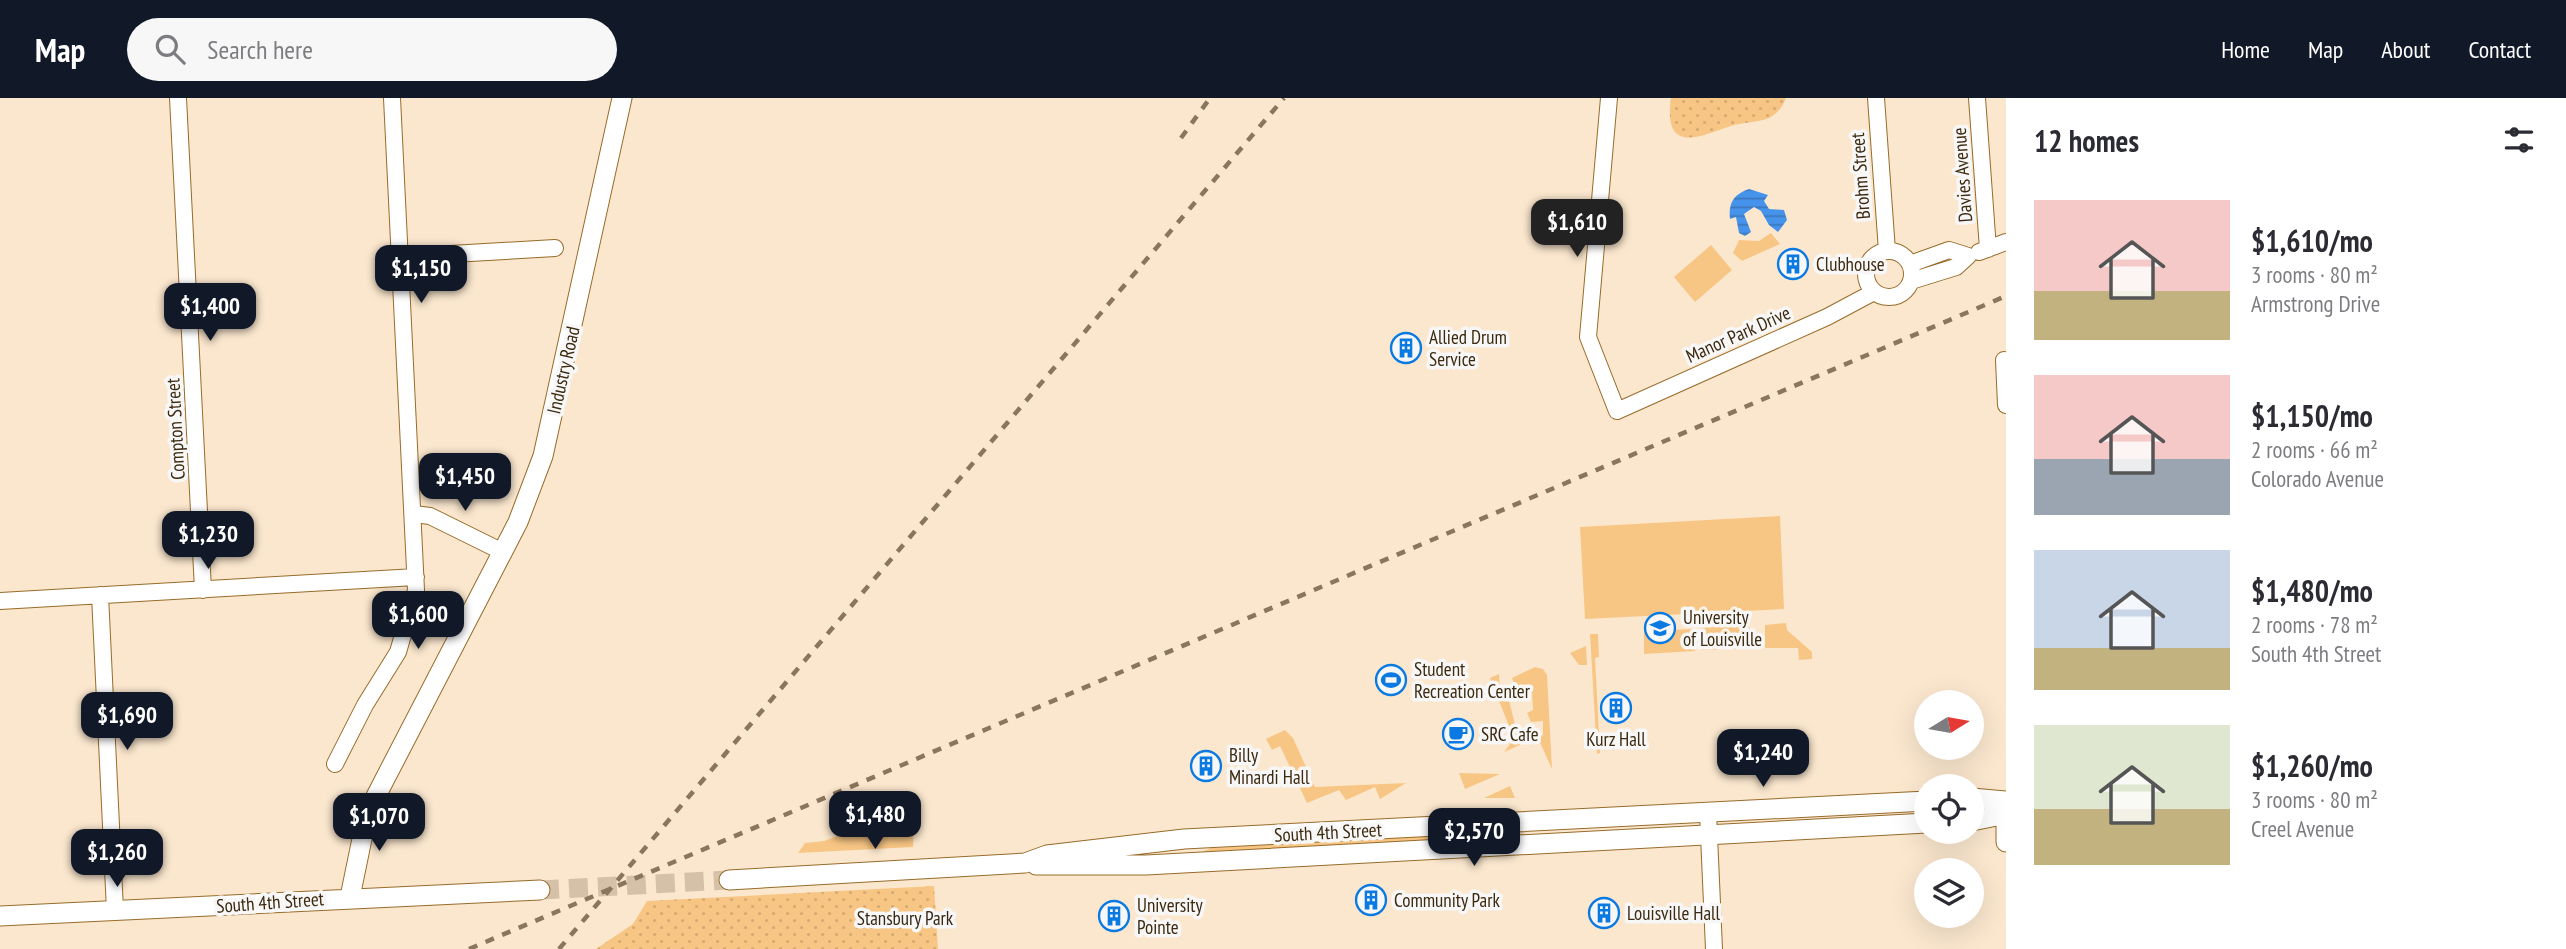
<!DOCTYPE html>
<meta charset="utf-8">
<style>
body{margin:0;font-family:"PT Sans Narrow",sans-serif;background:#f7f7f7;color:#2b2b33;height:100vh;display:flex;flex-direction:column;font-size:26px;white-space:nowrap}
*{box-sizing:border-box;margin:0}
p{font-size:23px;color:#7c7c81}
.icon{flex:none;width:38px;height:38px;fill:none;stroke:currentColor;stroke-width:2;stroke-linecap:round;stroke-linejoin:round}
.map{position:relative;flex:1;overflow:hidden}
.panel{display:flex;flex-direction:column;background:#fff;width:560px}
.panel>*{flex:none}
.needle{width:46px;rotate:79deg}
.buttons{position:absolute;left:1914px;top:592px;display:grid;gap:14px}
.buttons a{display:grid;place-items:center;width:70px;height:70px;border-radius:50%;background:#fff;box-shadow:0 7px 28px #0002;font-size:35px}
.price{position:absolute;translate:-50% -60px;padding:0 16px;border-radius:14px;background:#111827;color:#fff;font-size:23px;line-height:46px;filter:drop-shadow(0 2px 4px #0008)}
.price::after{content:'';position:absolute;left:50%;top:42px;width:21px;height:16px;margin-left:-10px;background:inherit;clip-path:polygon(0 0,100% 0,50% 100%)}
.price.active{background:#222;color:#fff}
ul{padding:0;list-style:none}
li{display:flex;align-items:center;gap:21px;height:175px;padding:0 28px}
li span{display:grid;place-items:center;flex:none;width:196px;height:140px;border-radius:0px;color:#555}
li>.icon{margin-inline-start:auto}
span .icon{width:84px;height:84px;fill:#fffc;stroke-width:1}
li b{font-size:30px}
h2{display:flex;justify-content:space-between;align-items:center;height:84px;padding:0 28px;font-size:30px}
header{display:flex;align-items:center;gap:42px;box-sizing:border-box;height:98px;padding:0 35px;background:#111827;color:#fff}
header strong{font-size:33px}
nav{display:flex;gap:38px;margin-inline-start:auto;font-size:24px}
.search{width:490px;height:63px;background:#f7f7f7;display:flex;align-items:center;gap:18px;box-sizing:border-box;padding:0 24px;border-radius:38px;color:#7c7c81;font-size:26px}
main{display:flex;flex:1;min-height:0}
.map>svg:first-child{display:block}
.green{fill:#f8c684}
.park{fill:url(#park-dots)}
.water{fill:url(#water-rules)}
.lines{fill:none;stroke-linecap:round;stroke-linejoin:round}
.major-tunnel{stroke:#d5c1a8;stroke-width:19;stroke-dasharray:19 10;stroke-linecap:butt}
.minor-casing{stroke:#986b29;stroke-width:18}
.major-casing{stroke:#986b29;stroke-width:21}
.minor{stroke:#fff;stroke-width:16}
.major{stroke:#fff;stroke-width:19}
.rail{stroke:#8a765c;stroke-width:4.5;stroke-dasharray:9 9;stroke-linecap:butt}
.labels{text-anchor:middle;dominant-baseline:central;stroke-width:7;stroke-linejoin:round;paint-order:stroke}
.street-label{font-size:19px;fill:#3c290e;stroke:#f7f7f7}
.poi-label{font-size:19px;fill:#3c290e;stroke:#f7f7f7;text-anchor:start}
.park-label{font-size:19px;fill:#362815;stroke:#f7f7f7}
</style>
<header>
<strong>Map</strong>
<div class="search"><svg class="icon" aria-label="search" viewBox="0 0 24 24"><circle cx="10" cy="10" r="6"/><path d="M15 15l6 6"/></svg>Search here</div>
<nav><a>Home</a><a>Map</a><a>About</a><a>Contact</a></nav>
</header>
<main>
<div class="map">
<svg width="2006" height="851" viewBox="0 0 2006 851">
<defs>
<pattern id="park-dots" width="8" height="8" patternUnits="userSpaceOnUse" patternTransform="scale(1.75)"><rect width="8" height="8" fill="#f8c684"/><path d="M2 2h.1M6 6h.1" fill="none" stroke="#d6aa71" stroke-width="1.8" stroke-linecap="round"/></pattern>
<pattern id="water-rules" width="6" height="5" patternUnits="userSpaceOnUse" patternTransform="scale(1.75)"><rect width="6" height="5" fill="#4693eb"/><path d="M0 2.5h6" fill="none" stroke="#3c78bd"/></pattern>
</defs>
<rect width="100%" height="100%" fill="#fbe7ce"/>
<path class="green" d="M1771 135 1780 146 1742 163 1733 155 1739 142 1759 143Z
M1711 147 1732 172 1695 204 1674 179Z
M1780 418 1784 511 1585 521 1580 429Z
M1786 525 1787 532 1812 554V561L1799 562 1798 550H1765V527Z
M1749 527 1753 550 1701 552 1700 530Z
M1694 531 1695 553 1644 556V533Z
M1590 536H1598L1599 559 1595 560 1600 655 1597 656Z
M1586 548 1587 567H1579L1570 555Z
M1535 569 1543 571 1547 577 1552 671 1538 640 1543 637V623L1531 624 1527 615 1533 612 1532 595 1518 594 1512 580Z
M1499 576 1500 595 1507 594 1520 647 1504 654 1514 641 1490 580Z
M1285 632 1293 640 1315 689 1406 685 1380 701 1375 689 1346 702 1339 692 1307 705 1280 648 1272 652 1266 641Z
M1459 675 1500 676 1465 691Z
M1510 688 1515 700H1484Z
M915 708 913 749 798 755 805 745 824 743Z
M1451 737 1452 743 1203 756 1202 754 1211 750Z"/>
<path class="park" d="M1671 0H1786C1775 28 1755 21 1731 28 1700 38 1663 58 1671 0Z
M934 788 938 851H596L633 826 647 803Z"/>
<path class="water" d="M1749 91 1768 97 1764 103 1769 111 1784 112 1787 122 1778 134 1769 127 1761 113 1754 109 1744 116 1751 134 1745 138 1739 135 1736 119 1730 121C1728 105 1734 96 1749 91Z"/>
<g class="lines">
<path class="major-tunnel" d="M540 792 729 782"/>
<g class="minor-casing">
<path id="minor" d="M178 0 203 492
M1609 0 1588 239 1617 313 1827 219 1874 194
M1876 0 1887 153
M1977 0 1988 151
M1866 176a23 23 0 1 1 46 0a23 23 0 1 1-46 0Z
M1979 154 2006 144
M400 159 555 150
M1910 166 1949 152 1968 158 1956 169 1911 183
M2004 262 2006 307
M414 416 430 418 503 454
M100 497 115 812
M0 503 416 479
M335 666 365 607 398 554 416 492 392 0
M1708 715 1714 851"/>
</g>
<g class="major-casing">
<path id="major" d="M1972 700 2006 703
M2006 720V744
M1972 723 2006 716
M1036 767H1146L1927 725
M729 782 1025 765 1047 757 1184 741 1927 703
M350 799 363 736 374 702 518 424 543 358 622 0
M0 818 540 792"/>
</g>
<use href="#minor" class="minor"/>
<use href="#major" class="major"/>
<path class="rail" d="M1181 40 1210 0
M469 851 2006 198
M559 851 1284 0"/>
</g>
<defs>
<g id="building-ring" transform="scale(1.575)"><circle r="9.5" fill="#f7f7f7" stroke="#0a7ae2" stroke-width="1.5"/><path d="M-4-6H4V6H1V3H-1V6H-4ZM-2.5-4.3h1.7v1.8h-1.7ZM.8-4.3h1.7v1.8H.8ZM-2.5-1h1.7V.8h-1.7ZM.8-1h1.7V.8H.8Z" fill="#0a7ae2"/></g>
<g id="university-ring" transform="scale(1.575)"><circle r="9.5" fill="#f7f7f7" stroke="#0a7ae2" stroke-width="1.5"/><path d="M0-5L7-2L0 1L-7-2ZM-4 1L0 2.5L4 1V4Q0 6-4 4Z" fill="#0a7ae2"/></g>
<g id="stadium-ring" transform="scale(1.575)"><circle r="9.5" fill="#f7f7f7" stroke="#0a7ae2" stroke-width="1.5"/><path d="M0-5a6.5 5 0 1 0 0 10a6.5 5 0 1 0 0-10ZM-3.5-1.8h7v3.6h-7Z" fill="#0a7ae2"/></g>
<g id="cafe-ring" transform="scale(1.575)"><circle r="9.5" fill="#f7f7f7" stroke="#0a7ae2" stroke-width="1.5"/><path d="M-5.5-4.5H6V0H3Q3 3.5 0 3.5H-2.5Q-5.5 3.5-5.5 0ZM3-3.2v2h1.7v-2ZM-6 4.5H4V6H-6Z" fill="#0a7ae2"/></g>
</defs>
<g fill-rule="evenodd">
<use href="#building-ring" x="1793" y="166"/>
<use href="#building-ring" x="1406" y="250"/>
<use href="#university-ring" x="1660" y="530"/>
<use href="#stadium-ring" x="1391" y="582"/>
<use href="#building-ring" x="1616" y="610"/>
<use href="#cafe-ring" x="1458" y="636"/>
<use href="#building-ring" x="1206" y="668"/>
<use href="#building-ring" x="1371" y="802"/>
<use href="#building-ring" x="1604" y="815"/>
<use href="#building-ring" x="1114" y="818"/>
</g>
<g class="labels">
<g class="street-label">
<text transform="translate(1962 77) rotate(-94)">Davies Avenue</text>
<text transform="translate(1860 78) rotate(-94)">Brohm Street</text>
<text transform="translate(1738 236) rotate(-24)">Manor Park Drive</text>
<text transform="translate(563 272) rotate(-77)">Industry Road</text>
<text transform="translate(175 331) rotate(-93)">Compton Street</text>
<text transform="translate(1328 734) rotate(-3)">South 4th Street</text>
<text transform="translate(270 804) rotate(-4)">South 4th Street</text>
</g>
<g class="poi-label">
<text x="1816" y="166">Clubhouse</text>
<text x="1429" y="239">Allied Drum<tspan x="1429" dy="22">Service</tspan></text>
<text x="1683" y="519">University<tspan x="1683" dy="22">of Louisville</tspan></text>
<text x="1414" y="571">Student<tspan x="1414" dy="22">Recreation Center</tspan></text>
<text x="1481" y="636">SRC Cafe</text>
<text x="1616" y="641" text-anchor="middle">Kurz Hall</text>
<text x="1229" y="657">Billy<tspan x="1229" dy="22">Minardi Hall</tspan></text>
<text x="1394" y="802">Community Park</text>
<text x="1137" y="807">University<tspan x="1137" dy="22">Pointe</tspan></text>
<text x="1627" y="815">Louisville Hall</text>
</g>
<g class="park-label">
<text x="905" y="820">Stansbury Park</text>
</g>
</g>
</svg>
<div class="buttons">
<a><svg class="needle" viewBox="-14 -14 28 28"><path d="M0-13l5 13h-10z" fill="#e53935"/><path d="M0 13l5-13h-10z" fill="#7c7c81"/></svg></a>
<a><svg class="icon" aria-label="locate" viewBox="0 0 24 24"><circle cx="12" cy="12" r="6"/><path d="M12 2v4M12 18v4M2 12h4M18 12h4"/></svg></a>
<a><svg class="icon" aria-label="layers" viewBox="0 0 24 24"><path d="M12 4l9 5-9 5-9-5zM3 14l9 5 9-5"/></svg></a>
</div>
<b class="price active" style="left:1577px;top:161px">$1,610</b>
<b class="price" style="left:421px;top:207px">$1,150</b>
<b class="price" style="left:210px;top:245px">$1,400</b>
<b class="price" style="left:465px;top:415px">$1,450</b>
<b class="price" style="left:208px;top:473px">$1,230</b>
<b class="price" style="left:418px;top:553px">$1,600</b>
<b class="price" style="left:127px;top:654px">$1,690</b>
<b class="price" style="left:1763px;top:691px">$1,240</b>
<b class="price" style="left:875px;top:753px">$1,480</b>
<b class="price" style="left:379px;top:755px">$1,070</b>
<b class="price" style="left:1474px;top:770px">$2,570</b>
<b class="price" style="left:117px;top:791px">$1,260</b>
</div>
<section class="panel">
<h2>12 homes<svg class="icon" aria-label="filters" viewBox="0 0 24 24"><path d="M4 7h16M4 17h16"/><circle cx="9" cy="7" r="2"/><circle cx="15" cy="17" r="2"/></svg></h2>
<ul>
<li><span style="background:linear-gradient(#f6c9c9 65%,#c2b280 0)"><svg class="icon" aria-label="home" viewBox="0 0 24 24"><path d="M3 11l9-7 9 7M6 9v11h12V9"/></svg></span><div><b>$1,610/mo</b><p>3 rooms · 80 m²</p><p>Armstrong Drive</p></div></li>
<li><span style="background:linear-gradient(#f6c9c9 60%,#9aa5b1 0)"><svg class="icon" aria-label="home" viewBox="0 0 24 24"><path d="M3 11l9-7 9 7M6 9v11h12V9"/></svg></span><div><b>$1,150/mo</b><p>2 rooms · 66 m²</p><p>Colorado Avenue</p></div></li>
<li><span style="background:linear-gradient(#c9d6e8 70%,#c2b280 0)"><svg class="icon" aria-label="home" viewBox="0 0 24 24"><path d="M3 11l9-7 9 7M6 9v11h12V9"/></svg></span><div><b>$1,480/mo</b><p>2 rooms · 78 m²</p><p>South 4th Street</p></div></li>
<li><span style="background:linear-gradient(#dfe7d0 60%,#c2b280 0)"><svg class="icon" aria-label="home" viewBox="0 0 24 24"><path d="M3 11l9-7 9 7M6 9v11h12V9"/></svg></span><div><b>$1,260/mo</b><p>3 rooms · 80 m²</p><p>Creel Avenue</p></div></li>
</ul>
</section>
</main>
